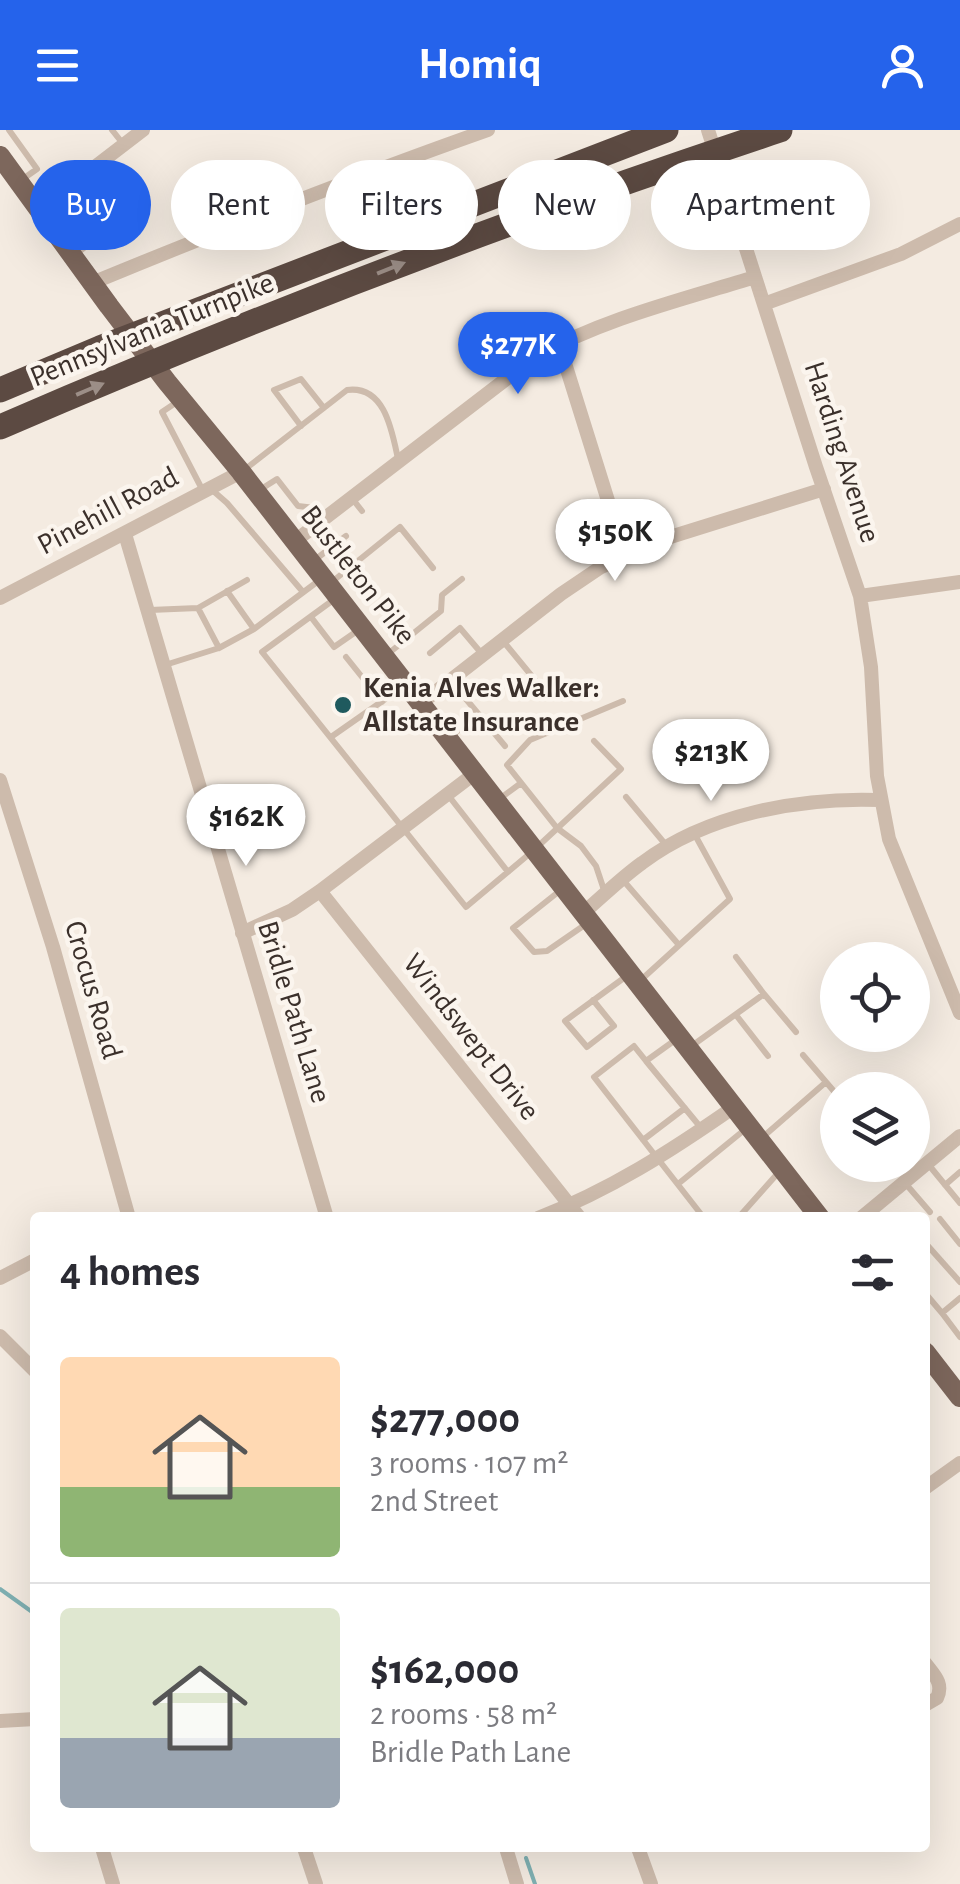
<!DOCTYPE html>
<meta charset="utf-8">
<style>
body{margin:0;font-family:"Alegreya Sans",sans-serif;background:#f7f7f7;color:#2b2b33;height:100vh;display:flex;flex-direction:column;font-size:38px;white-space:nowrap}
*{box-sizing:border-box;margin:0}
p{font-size:32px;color:#7c7c81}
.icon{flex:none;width:55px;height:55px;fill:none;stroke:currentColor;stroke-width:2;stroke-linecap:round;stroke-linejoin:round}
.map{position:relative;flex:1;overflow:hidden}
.panel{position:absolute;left:30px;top:1082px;width:900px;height:640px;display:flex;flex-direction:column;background:#fff;border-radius:10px;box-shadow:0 10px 40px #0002}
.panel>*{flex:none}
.guide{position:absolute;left:30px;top:30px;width:900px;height:90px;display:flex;gap:20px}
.fabs{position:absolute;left:820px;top:812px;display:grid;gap:20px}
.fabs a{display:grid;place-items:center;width:110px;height:110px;border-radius:50%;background:#fff;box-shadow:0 10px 40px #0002;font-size:50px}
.price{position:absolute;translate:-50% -85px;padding:0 22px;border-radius:35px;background:#fff;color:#222;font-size:32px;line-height:65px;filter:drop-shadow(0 2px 5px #0008)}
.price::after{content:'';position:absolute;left:50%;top:60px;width:30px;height:22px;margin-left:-15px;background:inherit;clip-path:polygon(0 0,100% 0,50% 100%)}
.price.active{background:#2563eb;color:#fff}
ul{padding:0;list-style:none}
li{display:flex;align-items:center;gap:30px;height:250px;padding:0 30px}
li+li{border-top:2px solid #e1e1e2}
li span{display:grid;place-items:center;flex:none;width:280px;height:200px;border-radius:10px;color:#555}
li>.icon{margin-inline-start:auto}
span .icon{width:120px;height:120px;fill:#fffc;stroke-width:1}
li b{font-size:42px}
h2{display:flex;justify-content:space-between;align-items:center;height:120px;padding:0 30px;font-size:42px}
.chip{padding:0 35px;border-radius:45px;background:#fff;box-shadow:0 10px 40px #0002;font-size:35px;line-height:90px}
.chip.active{background:#2563eb;color:#fff}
header{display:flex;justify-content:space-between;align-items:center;height:130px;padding:0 30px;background:#2563eb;color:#fff;font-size:45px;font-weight:700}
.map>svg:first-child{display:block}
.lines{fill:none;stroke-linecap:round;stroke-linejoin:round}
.stream{stroke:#7fb0b2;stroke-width:4}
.lane{stroke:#cdbbac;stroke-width:6}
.street{stroke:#cdbbac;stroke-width:14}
.primary{stroke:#7d675c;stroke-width:20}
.highway{stroke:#5c4a42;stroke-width:25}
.oneway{fill:#9c8e87}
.poi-dot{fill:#1f5a5e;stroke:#fbf5ee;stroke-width:4}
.labels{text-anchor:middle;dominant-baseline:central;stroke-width:9;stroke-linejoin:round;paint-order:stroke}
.street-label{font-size:30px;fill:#3b302b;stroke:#fbf5ee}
.poi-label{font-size:30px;font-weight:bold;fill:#3b302b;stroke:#fbf5ee;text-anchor:start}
</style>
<header><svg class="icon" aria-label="menu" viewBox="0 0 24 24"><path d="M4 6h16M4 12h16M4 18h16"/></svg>Homiq<svg class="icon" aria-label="person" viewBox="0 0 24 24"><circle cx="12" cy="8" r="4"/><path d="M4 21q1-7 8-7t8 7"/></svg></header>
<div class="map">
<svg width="960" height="1754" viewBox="0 0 960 1754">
<rect width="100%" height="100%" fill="#f4ebe1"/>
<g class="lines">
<path class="stream" d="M0 1459 35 1484
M526 1728 535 1754"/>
<path class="lane" d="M9 0 37 39 20 51
M112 0 124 15
M78 86 96 108
M57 102 78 86 110 54
M76 124 136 78V75L120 54 115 52 110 54 98 38
M177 272 162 282 203 361
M301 296 274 260 301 249 324 278
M244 340 347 260C385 255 392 301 398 329
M211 359 227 373 303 462
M258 361 277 349 298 376 315 378 324 388
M351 367 362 381
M316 429 346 406
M333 451 400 397 433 438
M227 461 254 499
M336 468 262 522 466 777 534 720 621 639 594 611
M150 480 198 478 247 450
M311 487 334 517 360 499
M503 511 549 567
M219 518 254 499 321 449
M389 523 441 481 442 465 462 449
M430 523 460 498 482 524
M346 527 382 572
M165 535 219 518 198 478
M451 551 505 616
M452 605 479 585
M331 607 404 556
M448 665 508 742
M626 667 666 715
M498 670 521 653
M622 749 679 815
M562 759 513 798 534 822 547 821 589 792
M605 763 596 736 581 716 557 698 507 635 530 610 623 571
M642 849 730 769 695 705
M764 864 796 902
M593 870 614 896 587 917 565 891 628 845
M736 885 768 926
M678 908 646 931 702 999
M693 915 764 864 736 827
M646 931 634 916 594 947 704 1088
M826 952 838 966
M764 1006 826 952 803 925
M643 1010 685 978
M928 1034 960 1073
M905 1053 930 1082
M678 1054 748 997
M945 1055 960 1042
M738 1088 778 1043
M940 1089 960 1114
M925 1118 928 1116 960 1152
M925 1163 942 1183
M960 1168 942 1183 960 1207"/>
<path class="street" d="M708 0 816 337 860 466 871 537 877 646 889 709 960 883
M40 79 143 0
M92 153C223 99 355 47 488 0
M764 174 901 124 960 94
M559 214 625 425
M125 404 327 1088
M295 411 535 227C602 189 681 170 755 147
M860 466 960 452
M0 468 241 342
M420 574 561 464 601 437 667 408 824 359
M0 650 53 817 129 1088
M320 761 580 1088
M582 784C602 767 621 748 642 733 707 684 800 667 880 670
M242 803 292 780 320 761 474 644
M538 1088C610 1060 671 1021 734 977
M861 1088 960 1006
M0 1148 35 1130
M0 1206 35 1241
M925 1358 960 1333
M925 1533C934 1545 944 1553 937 1568L925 1575
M0 1591 35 1589
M102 1718 113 1754
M304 1718 316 1754
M506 1718 517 1754
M638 1718 651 1754"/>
<path class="primary" d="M0 26 109 176 167 252 241 342 820 1088
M925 1222 960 1267"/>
<path class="highway" d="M0 260 100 218 666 0
M0 297C255 187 516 87 780 0"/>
</g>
<defs><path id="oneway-solid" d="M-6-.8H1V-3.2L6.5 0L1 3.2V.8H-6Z" transform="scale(2.5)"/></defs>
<g class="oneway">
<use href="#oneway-solid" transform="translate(391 138) rotate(-22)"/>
<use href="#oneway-solid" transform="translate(90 259) rotate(-23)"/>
</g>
<circle class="poi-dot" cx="343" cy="575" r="10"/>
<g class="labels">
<g class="street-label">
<text transform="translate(152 200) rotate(-22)">Pennsylvania Turnpike</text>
<text transform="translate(842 322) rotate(72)">Harding Avenue</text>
<text transform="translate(108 381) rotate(-28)">Pinehill Road</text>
<text transform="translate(358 445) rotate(52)">Bustleton Pike</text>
<text transform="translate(93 860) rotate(74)">Crocus Road</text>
<text transform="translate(294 882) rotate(73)">Bridle Path Lane</text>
<text transform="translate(471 907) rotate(52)">Windswept Drive</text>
</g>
<g class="poi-label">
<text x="363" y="558">Kenia Alves Walker:<tspan x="363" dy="34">Allstate Insurance</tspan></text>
</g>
</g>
</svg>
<div class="fabs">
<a><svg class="icon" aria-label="locate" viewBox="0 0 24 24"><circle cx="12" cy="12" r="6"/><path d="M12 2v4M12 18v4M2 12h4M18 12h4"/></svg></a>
<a><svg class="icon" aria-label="layers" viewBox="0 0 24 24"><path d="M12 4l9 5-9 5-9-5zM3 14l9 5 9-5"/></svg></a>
</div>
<b class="price active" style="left:518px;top:267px">$277K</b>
<b class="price" style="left:615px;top:454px">$150K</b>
<b class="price" style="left:711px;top:674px">$213K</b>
<b class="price" style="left:246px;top:739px">$162K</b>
<div class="guide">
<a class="chip active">Buy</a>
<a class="chip">Rent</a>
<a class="chip">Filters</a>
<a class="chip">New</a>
<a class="chip">Apartment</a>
</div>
<section class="panel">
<h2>4 homes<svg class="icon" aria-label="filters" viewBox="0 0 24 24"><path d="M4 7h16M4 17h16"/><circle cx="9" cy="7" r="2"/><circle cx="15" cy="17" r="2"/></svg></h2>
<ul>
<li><span style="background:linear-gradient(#ffd9b3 65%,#8fb573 0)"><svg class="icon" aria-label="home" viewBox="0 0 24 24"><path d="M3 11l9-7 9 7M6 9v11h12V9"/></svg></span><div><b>$277,000</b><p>3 rooms · 107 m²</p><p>2nd Street</p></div></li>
<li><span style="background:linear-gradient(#dfe7d0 65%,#9aa5b1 0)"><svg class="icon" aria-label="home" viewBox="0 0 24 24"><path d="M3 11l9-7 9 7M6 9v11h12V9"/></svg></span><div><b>$162,000</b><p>2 rooms · 58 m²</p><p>Bridle Path Lane</p></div></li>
</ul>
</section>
</div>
